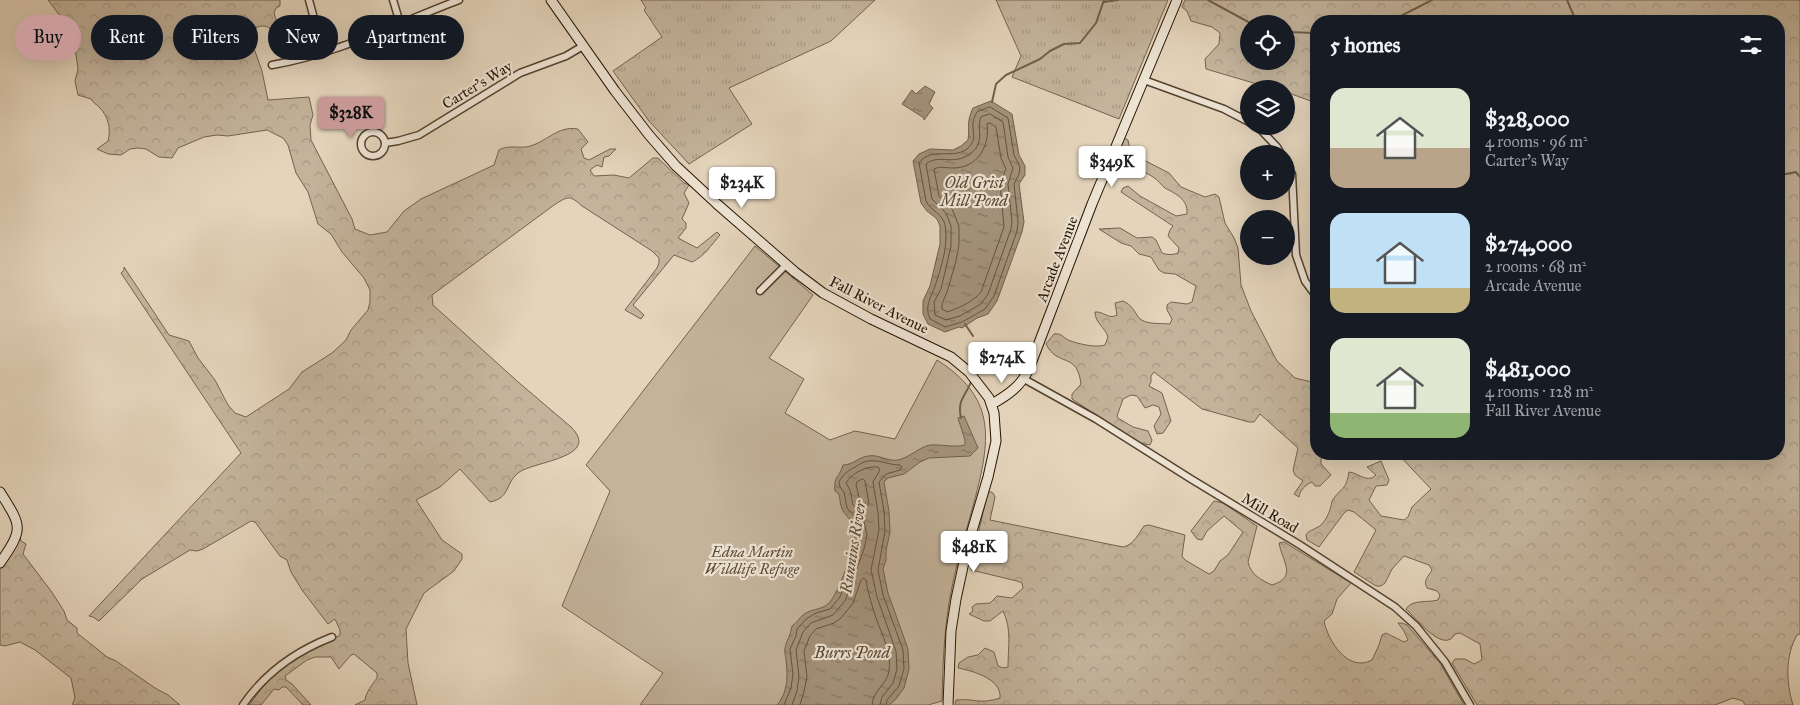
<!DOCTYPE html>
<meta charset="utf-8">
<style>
body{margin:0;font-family:"IM FELL Great Primer",serif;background:#242831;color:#f1f3f6;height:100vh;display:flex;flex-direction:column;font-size:19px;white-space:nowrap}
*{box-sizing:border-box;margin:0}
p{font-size:16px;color:#9ea1a6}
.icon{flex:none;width:28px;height:28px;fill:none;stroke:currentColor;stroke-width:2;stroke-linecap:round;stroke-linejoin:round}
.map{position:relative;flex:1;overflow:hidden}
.panel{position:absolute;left:1310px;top:15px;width:475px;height:445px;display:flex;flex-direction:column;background:#171b24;border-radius:20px;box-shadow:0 5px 20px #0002}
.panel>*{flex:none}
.guide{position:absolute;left:15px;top:15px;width:475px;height:45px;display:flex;gap:10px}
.buttons{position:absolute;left:1240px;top:15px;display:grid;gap:10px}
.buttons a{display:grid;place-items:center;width:55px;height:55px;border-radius:50%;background:#171b24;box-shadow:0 5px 20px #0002;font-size:25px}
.price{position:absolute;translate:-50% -42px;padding:0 11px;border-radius:5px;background:#fff;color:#222;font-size:16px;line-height:32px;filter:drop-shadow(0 1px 2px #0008)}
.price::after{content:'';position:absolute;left:50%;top:30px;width:15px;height:11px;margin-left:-8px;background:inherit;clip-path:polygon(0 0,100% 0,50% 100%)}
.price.active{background:#c59692;color:#111}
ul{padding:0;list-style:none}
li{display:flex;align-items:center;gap:15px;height:125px;padding:0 20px}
li span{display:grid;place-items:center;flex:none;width:140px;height:100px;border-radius:15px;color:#555}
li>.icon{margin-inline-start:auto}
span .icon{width:60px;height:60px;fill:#fffc;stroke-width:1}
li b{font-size:21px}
h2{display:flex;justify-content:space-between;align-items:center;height:60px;padding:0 20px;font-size:21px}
.chip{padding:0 18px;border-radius:22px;background:#171b24;box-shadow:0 5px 20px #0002;font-size:18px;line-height:45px}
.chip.active{background:#c59692;color:#111}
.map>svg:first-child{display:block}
.grass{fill:url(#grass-tufts);stroke:#74624e}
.forest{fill:url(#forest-crowns);stroke:#74624e;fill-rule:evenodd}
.park{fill:#c3b39b;stroke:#74624e}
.water{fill:url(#water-ripples);stroke:#705f4a}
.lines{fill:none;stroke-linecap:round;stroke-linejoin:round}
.shore{stroke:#64523e;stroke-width:1}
.stream{stroke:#705f4a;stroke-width:2}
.street-casing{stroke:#54422f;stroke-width:9}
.secondary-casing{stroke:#241200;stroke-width:11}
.street{stroke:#ede3d3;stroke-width:6}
.secondary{stroke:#ede3d3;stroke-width:9}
.labels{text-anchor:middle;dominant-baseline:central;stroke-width:4.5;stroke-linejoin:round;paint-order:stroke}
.street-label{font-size:15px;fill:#241200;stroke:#ede3d3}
.park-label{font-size:15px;font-style:italic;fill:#5c4a36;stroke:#ede3d3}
.water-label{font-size:16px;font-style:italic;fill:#574531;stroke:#ede3d3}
</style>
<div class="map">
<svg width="1800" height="705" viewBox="0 0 1800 705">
<defs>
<pattern id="grass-tufts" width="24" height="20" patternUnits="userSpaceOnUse" patternTransform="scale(1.25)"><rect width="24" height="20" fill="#c3b39b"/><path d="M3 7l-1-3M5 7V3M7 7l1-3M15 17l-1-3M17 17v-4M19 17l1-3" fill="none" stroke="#a79984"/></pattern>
<pattern id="forest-crowns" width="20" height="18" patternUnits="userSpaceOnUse" patternTransform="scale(1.25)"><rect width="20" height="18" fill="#c3b39b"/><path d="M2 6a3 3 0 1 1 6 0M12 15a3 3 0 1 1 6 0" fill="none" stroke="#a79984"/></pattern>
<pattern id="water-ripples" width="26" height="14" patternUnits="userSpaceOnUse" patternTransform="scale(1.25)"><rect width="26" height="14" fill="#a3927b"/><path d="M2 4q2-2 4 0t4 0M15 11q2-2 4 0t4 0" fill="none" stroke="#857662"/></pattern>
</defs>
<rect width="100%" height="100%" fill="#e4d4bb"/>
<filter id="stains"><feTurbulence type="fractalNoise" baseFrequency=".004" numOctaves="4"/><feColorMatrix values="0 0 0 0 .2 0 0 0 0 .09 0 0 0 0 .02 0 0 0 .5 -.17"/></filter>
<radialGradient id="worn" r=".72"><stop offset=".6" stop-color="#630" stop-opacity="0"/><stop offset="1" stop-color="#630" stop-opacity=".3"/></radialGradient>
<path class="grass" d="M641 0H875L831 41 729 88 752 124 689 164 649 121 613 71 662 37 644 10 646 8Z
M996 0H1168L1119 119 1012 77 1021 56Z"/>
<path class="forest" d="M48 0H280V6L276 8 274 13 279 30 274 34C269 22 253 24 250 37L262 71 268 100 309 97 313 115 310 125 311 140 352 219 355 229 370 235 387 232 404 211 421 199 494 165 499 150C507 145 517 148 526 147 545 144 557 125 578 129L588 142 581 149 584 158 589 160 610 149H616L609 156 604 157 602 167 597 165 590 170 594 176 614 175 629 178 653 158H658L684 183 689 185 684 193 689 203 682 219 686 223V228L678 238 697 248 717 232 720 235C711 245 705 256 692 262L674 255 633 305 644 315 641 319 625 310 657 268 659 263V258L652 251 582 206C570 195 568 196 554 205L432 295 433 305 517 381 571 427C602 458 533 461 518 473 505 484 510 498 490 502L460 469 440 487 416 500 442 540 462 554V559L454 571 424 593 406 629 408 663 417 705H355L365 700C366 692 372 685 377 678V673L354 654 351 655 339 669 331 657H315L307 660 285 676 286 680 292 684 311 705H303L286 687H282L279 690 274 689 261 705H249L269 679 287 665 288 660 331 637 335 638 340 635V630L335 619 328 624 302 590 291 572 287 560 280 556 255 522 251 521 203 549 197 551 190 550 142 579 99 621 93 617 89 616 241 453 121 273 124 270V267L169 335 189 341 198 358 215 380 228 405 235 413 246 417 289 389 302 372 332 353 346 340 351 330 368 310 370 302V290L364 278 342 252 331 234 318 224 308 192 296 173 288 145 283 138 267 130 228 136 217 135 204 137 178 148 172 158 159 157 146 149 138 148 130 149 121 155 108 154 97 149 108 141C111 129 109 117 99 107 96 104 93 103 91 99L78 95 75 81 78 69 74 42 70 29Z
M1185 0H1800V634L1797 635C1785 656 1786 682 1793 705H1745L1743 701 1733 698 1715 705H1477L1452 663 1455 659H1465L1474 664 1482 660 1480 644 1460 633 1455 634C1444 655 1416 618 1406 609 1412 599 1427 603 1438 600L1440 595 1437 591 1427 588C1423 580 1428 577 1432 570L1429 565 1404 556 1392 569 1385 583 1381 586H1376L1354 572 1376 530 1354 512 1348 510 1344 513 1319 547 1307 540 1306 535C1309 530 1311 531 1316 528 1325 525 1331 510 1332 501 1341 487 1346 491 1349 472 1358 473 1363 480 1372 478L1376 475 1367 467 1381 461 1389 480 1387 485 1376 486 1369 500 1381 516 1404 520 1408 517 1412 507 1431 489 1398 454H1779V21H1316V103L1286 92V89H1274L1206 69 1205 59 1219 44 1220 33 1212 27 1191 21 1187 11 1182 7ZM1249 24H1286V61H1249Z
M1124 138 1128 140 1130 150 1132 154 1169 173 1181 187 1205 197 1215 194 1219 197 1225 223 1234 238 1238 248 1241 285 1251 311 1277 361 1295 378 1316 383V454H1326L1321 459V464L1331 475 1320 486H1315L1312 482C1305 485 1300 490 1299 497L1294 494 1303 481 1295 475 1293 470 1298 448 1260 414 1254 422H1249L1202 409 1154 372 1151 376V382L1149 386 1162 393 1171 421 1163 433 1157 434 1154 426 1161 414 1159 407 1153 405 1145 408 1137 396 1131 395 1123 399 1117 416 1118 418 1133 427 1148 431 1152 440 1150 445 1139 443 1072 399V394L1081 384C1077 351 1058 368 1046 344L1054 334C1061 333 1063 337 1068 340 1078 344 1096 348 1105 345L1108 337C1105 327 1095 323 1095 312 1104 311 1108 320 1117 315L1115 303 1123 301C1132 305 1134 311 1139 318 1146 325 1161 323 1170 324L1172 319 1167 310V305L1171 302 1187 304 1192 302 1196 286 1175 274 1164 273 1159 270 1151 257 1139 254 1131 246 1121 243 1099 229 1120 228 1137 238 1152 237 1156 240 1162 253C1168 255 1172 255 1178 253L1179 248 1168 236 1170 230 1173 226 1121 192 1123 188 1128 186 1140 196 1176 216 1187 214C1188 199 1176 194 1165 188 1161 185 1158 180 1153 177 1143 170 1128 166 1116 161Z
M988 491 993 493 995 497 990 520 1123 547C1134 545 1138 534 1144 526L1149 525 1185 535 1182 556 1185 560 1209 574 1214 571 1220 561 1228 555 1243 532 1224 516 1207 531 1202 540 1197 539 1191 531 1214 501 1223 503 1257 526 1248 562C1251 575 1261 580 1272 585 1298 577 1282 561 1279 543L1284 542 1351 583 1337 599 1332 614 1324 621C1328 641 1348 673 1372 660L1379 645 1382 635 1386 633 1404 642 1408 640 1404 631 1398 623H1402L1407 625 1440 663 1464 705H955L956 700C975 698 979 705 1000 698 1002 679 973 671 958 668L959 663 968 657 978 655 985 648 994 652 998 666 1003 668 1008 667C1008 647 1012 629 1003 611L990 621H984L969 614 973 611 972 607 976 604 990 603 997 596 1012 598 1023 588 1022 583 1017 581 971 570V565Z
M19 533 21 541 26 544 23 554 51 591 64 611 67 620 77 628V633L107 657 116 661 155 688 168 695 180 705H72L75 698 71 678 35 650 20 642 5 646 0 645V562Z"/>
<path class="park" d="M755 246 813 295 769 358 804 379 785 413 830 440 855 431 895 439 937 360C995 397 991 436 976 495 968 526 958 556 952 587 944 624 943 663 942 701L928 705H640L663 673 562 606 610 491 586 465Z"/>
<path class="water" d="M925 86 935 92 929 104 933 108 924 120V118L902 104 912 90 916 94Z
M991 101 1012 114 1019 155 1025 166V175L1019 184 1024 222 1022 232 997 301 988 314 977 318 962 328 959 327 945 332 928 324 923 314V301L930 286 940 244V226L937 219 927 211 921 203 913 161 919 154 930 149 953 150 961 146 968 140C970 125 966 123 973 108Z
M964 416 978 448 970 456 929 458 920 462 904 474 888 478 884 482 889 511 890 532 886 551V560L883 569 888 593 908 649 909 669 904 688 896 699 889 705H777C788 692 788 676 786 660 786 657 784 652 785 648 786 641 791 635 792 626 797 623 799 618 803 615 810 609 821 610 828 604 837 597 857 544 855 532 852 517 847 519 842 509 840 505 840 498 839 494L835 491C833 476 840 477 843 465 853 465 859 457 868 456 879 454 888 462 898 460 909 458 919 447 930 445 941 444 953 448 965 445V440L958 418Z"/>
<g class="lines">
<path class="shore" d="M990 107 1008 118 1014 155 1020 167 1019 174 1014 184 1018 222 1017 231 994 296 985 309 962 322 945 327 930 319C924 306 931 298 935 286 941 268 949 244 945 225 943 214 931 211 926 201L919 163C932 144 960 164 972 143 976 137 972 130 973 123 973 120 975 115 977 112Z
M990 114 1003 122 1008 157 1013 168 1008 184 1012 222 1011 229 988 294 981 304 960 316 946 320 935 315 934 302 941 289 951 246V226L946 213 932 199 926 164C939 153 954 167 971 153 974 151 977 148 978 144 982 135 977 126 981 117Z
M990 123 996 127 1001 158 1006 169 1000 184 1004 227 981 292C973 302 959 308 947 312L942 309V304L947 292 956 261 959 245V226L952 209 939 196 934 169C940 166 946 168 953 168 978 168 990 146 987 124Z
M863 479 865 481 869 504 867 506 860 501 856 485 857 482Z
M784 705 791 688 793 674 790 649 796 636 797 629 806 619 816 613 830 609 840 597 858 547 860 535 857 519 847 508 844 492 840 487 839 482C843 474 847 472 853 468 856 467 858 465 860 464 873 456 886 465 900 465L902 467 900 470 886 474 879 482 884 511 885 531 878 570 883 595 903 650 904 669 899 686 887 700 886 705
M792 705 797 691 799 676 796 650 803 632 811 623 833 615 845 601 864 549 867 535 863 517 853 505 850 490 846 483C852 473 866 466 878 467L880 470 873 482 878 512 879 530 871 570 877 597 896 651 897 669 893 683 882 697 880 705
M800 705 804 691 807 677 804 651 810 636 816 629 834 623 841 618 853 603 861 580 863 578 866 580C868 593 872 606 876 618 882 635 892 653 889 671 887 685 873 690 872 705"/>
<path class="stream" d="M1208 0 1252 24
M1567 0 1576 21
M1104 2 1118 0
M1391 21 1432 0
M1286 32 1316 33
M992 102 996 84 1006 75 1040 59 1050 51 1064 44 1080 43 1096 23 1104 0
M1779 171 1781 175 1796 172 1800 177
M965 324 973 336
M961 418C957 400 965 397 971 382L970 379"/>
<g class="street-casing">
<path id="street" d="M309 0 323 52
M393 0 400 23
M272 65C337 54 398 23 459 0
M1144 80 1224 109 1249 122
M1257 126 1277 147 1281 154
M361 144a12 12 0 1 1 24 0a12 12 0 1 1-24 0Z
M385 143 398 141 419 135 520 73 566 56 583 46
M1286 164 1292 174 1296 255 1305 281 1316 296
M760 291 786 265
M1024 379 1096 419 1191 479 1300 545 1395 607 1416 626 1445 662 1470 705
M243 705C265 673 296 651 332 637"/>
</g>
<g class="secondary-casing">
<path id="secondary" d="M551 0 615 91 649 135 676 166 717 204 795 272 823 293 871 319 951 357 969 372 989 398 994 413 996 441 988 477 967 548 956 599 951 631 948 705
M992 404C1008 395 1021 386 1029 369L1092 204 1177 0
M0 492C22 527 24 528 0 563"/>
</g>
<use href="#street" class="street"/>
<use href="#secondary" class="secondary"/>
</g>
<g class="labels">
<g class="street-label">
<text transform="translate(477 85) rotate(-31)">Carter's Way</text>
<text transform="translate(1057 259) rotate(-69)">Arcade Avenue</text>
<text transform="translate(879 305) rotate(27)">Fall River Avenue</text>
<text transform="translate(1270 513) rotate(31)">Mill Road</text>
</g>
<g class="park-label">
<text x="752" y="552">Edna Martin<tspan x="752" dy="17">Wildlife Refuge</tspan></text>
</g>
<g class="water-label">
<text x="974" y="182">Old Grist<tspan x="974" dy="18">Mill Pond</tspan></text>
<text transform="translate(853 547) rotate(-81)">Runnins River</text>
<text x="852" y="652">Burrs Pond</text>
</g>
</g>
<rect width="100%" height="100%" filter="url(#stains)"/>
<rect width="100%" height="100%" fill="url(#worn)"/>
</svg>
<div class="buttons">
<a><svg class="icon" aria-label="locate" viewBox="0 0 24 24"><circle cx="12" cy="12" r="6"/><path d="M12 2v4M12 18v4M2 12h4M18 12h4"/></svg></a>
<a><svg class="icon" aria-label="layers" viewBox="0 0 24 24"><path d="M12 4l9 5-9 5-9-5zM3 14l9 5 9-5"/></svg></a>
<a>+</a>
<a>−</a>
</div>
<b class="price active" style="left:351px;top:139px">$328K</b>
<b class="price" style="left:1112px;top:188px">$349K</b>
<b class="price" style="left:742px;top:209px">$234K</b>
<b class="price" style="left:1002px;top:384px">$274K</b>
<b class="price" style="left:974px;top:573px">$481K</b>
<div class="guide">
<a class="chip active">Buy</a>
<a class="chip">Rent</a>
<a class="chip">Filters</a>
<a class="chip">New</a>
<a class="chip">Apartment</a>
</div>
<section class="panel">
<h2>5 homes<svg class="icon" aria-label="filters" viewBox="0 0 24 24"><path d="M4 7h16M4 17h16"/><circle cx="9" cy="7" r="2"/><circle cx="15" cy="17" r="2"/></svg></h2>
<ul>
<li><span style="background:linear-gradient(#dfe7d0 60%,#b9a48a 0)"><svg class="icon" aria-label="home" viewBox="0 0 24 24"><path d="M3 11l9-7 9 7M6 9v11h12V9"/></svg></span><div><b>$328,000</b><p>4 rooms · 96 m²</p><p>Carter's Way</p></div></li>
<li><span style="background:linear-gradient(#bfe0f5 75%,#c2b280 0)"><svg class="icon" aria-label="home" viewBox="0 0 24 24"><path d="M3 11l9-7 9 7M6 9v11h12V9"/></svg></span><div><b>$274,000</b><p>2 rooms · 68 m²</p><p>Arcade Avenue</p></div></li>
<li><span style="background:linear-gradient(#dfe7d0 75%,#8fb573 0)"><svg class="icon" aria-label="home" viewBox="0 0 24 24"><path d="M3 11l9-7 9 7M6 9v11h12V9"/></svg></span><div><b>$481,000</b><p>4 rooms · 128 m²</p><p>Fall River Avenue</p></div></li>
</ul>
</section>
</div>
